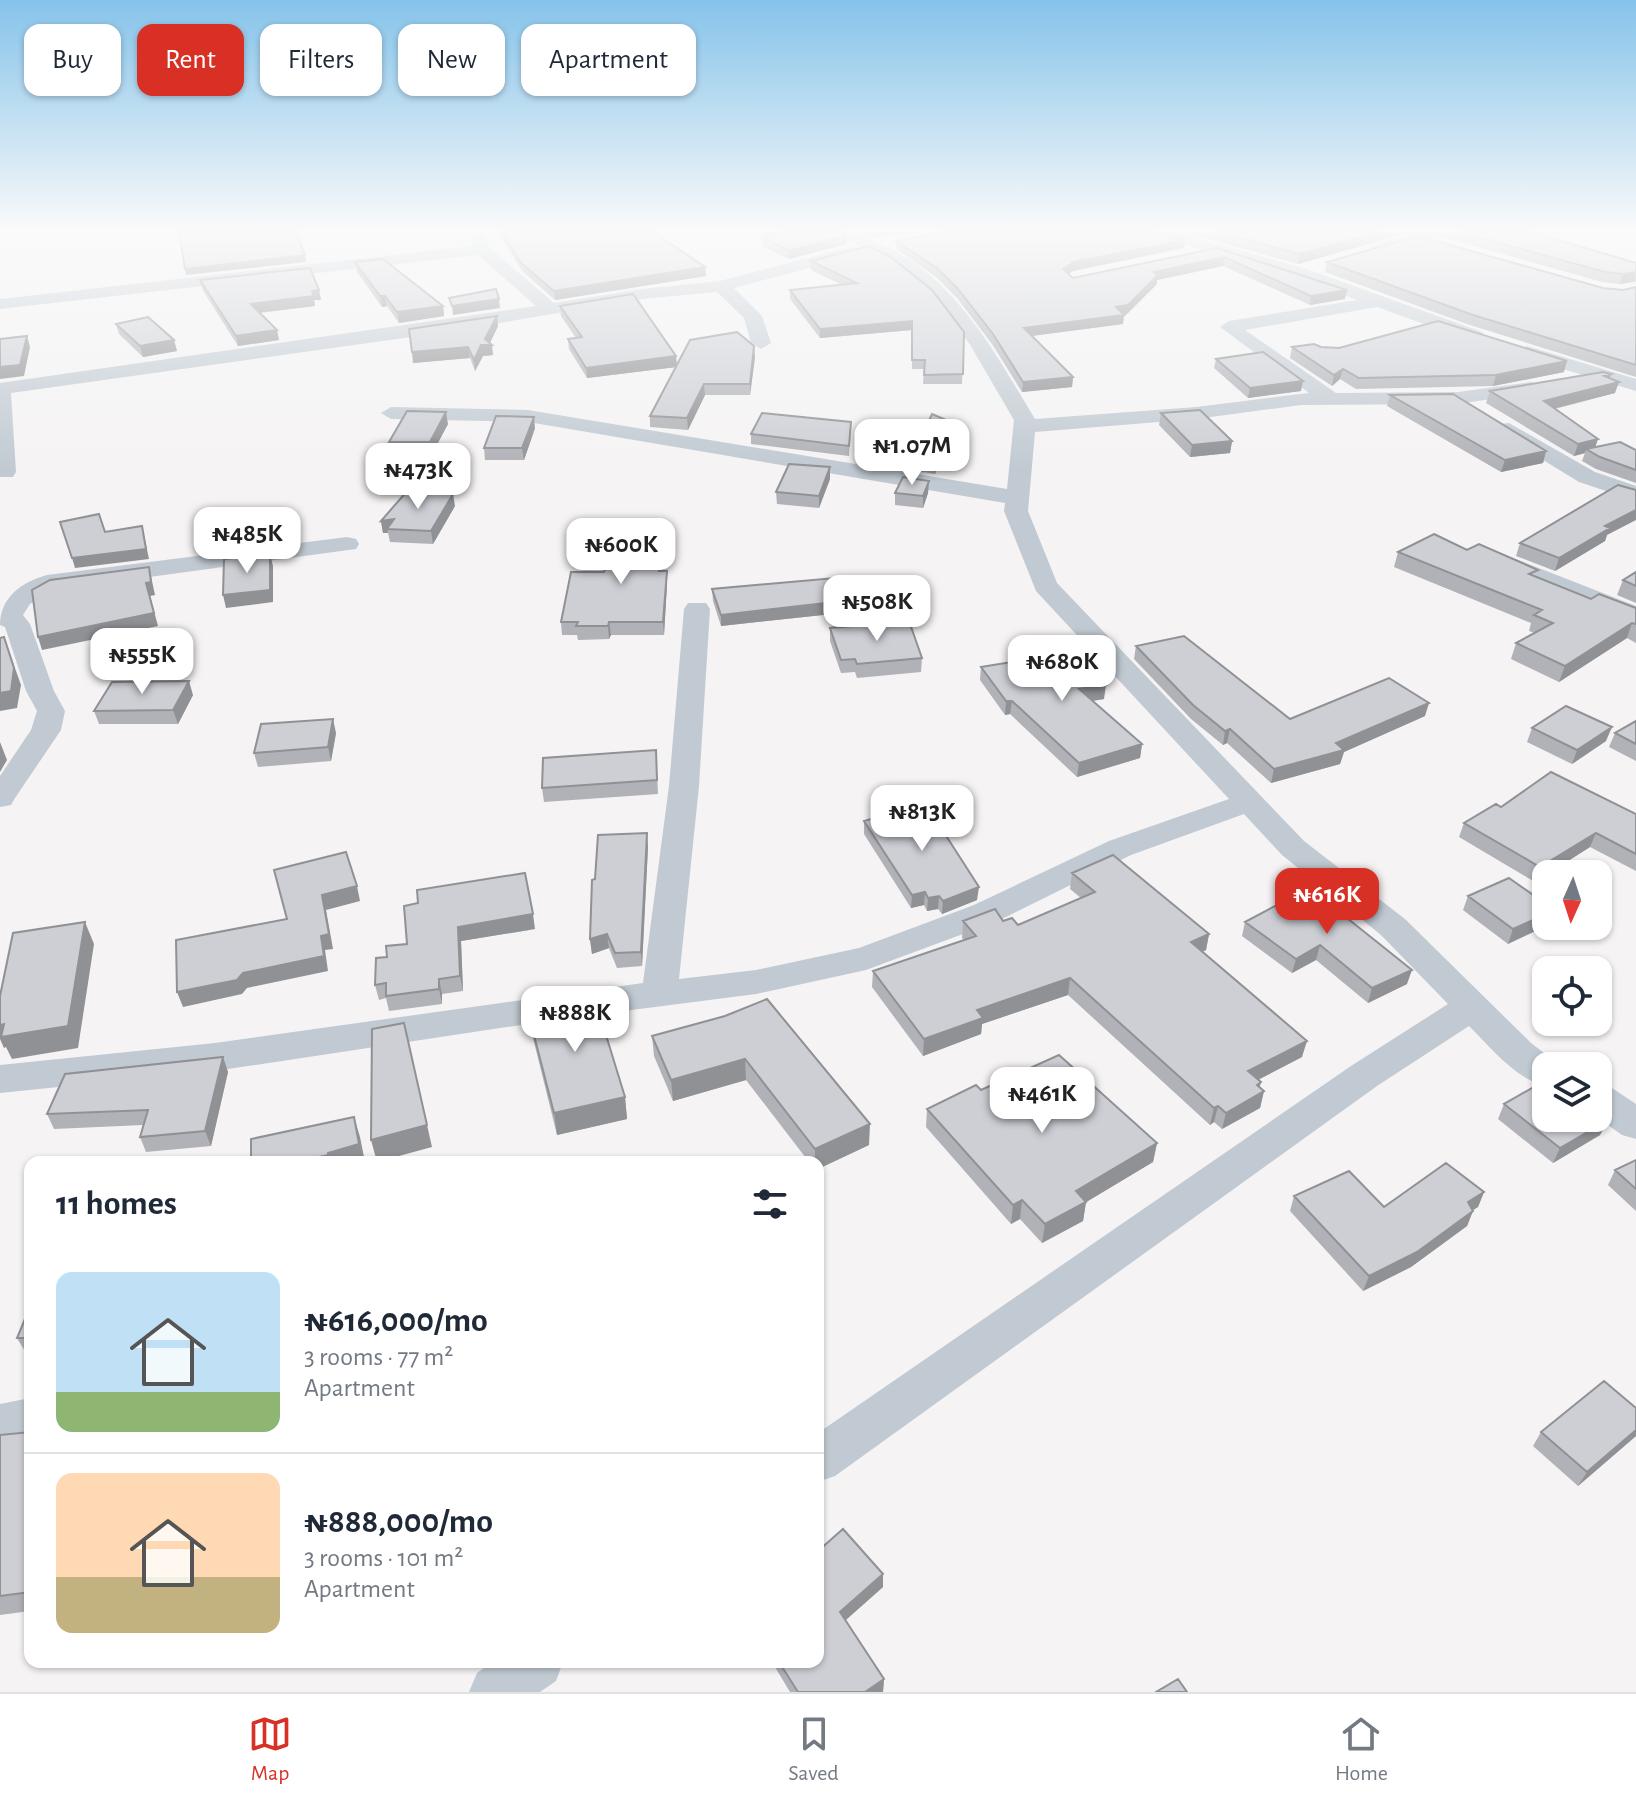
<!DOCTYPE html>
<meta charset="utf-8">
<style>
body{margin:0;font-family:"Alegreya Sans",sans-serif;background:#f2f2f3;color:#1f2937;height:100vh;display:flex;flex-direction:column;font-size:30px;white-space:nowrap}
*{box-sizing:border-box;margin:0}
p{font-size:26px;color:#747a83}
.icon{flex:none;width:44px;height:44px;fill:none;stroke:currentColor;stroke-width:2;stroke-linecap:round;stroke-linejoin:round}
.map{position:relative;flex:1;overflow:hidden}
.details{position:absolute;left:24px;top:1156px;width:800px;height:512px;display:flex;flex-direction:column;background:#fff;border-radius:16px;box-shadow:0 2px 6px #0004}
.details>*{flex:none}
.guide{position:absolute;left:24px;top:24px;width:800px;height:72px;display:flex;gap:16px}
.needle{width:52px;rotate:183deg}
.controls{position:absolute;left:1532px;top:860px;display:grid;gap:16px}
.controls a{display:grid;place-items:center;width:80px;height:80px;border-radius:16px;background:#fff;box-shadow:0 2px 6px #0004;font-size:40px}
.price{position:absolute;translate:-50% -68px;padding:0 18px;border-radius:16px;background:#fff;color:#222;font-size:26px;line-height:52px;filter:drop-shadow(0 2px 4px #0008)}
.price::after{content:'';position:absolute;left:50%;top:48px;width:24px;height:18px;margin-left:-12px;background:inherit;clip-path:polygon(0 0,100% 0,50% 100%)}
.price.on{background:#d93025;color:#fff}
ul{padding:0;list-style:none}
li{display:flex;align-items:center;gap:24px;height:200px;padding:0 32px}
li+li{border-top:2px solid #e0e1e3}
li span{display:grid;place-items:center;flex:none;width:224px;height:160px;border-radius:16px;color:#555}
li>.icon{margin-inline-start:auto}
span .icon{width:96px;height:96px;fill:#fffc;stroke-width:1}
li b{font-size:34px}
h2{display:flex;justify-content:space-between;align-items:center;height:96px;padding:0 32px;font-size:34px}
.chip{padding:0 28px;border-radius:16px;background:#fff;box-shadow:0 2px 6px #0004;font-size:28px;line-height:72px}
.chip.on{background:#d93025;color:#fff}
.menu{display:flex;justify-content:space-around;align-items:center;height:112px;border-top:2px solid #e0e1e3;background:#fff;font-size:22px;color:#747a83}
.menu a{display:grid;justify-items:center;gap:4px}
.menu .on{color:#d93025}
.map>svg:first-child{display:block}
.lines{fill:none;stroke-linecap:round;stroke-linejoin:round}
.minor{fill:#c1cad2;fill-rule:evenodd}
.wall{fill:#b0b2b7}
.shaded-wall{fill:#909195}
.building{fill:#cdcfd5;stroke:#909195;stroke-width:2}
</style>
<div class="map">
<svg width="1636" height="1692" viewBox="0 0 1636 1692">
<rect width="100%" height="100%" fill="#f5f3f3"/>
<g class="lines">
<path class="minor" d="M469 232H483L490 248 554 303 642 289 720 281 853 246 861 251 859 255 734 288 762 316 771 343 761 349 751 343 744 318 717 292 642 299 440 333 11 393 16 472 13 477H0V383L536 306 478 255 0 309V299L472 246Z
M833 232C853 231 866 238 885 246 957 280 995 353 1035 419L1196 407 1309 393 1220 327 1229 321 1357 300 1292 276 1149 235 1147 232H1173L1304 268 1482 332 1485 336 1482 340H1468L1377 307 1245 330 1336 393 1458 392 1531 382 1538 384 1541 388 1538 392 1458 404 1301 405 1196 419 1035 432 1028 511 1057 583 1304 841 1405 919 1531 1043 1561 1066H1546V1087C1514 1077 1492 1049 1469 1026L1377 1086 835 1476 818 1482V1433L1351 1066 1448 1004 1381 935 1282 855 1244 814 1131 855 998 921 866 970 756 994 554 1020 215 1071 0 1093V1065L215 1043 643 983 669 786 684 609 688 603H706L710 609 699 786 679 979 756 970 859 948 974 905 1109 841 1229 799 1036 591 1004 511 1005 503 528 422 391 419 381 413 391 407 528 410 1007 489 1014 420 969 343 934 297 892 263Z
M1421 232H1447L1445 235 1378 254 1370 249 1372 245Z
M1527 346 1636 379V391L1520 356 1517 352Z
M1509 423 1595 472 1636 486V501L1579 482 1501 434 1498 429 1501 424Z
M347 537 356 539 359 544 356 549 54 590 30 604 23 615 30 624 54 691 65 711 61 730 15 798 11 805 0 807V776L31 730 37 711 26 691 5 627 0 625C0 598 21 582 47 575Z
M1498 552 1636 606V623L1489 564 1486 559 1489 554Z
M1598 1083 1612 1088 1636 1104V1139L1622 1135 1598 1118Z
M30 1398V1440L0 1446V1404Z
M492 1662H563L556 1681 540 1692H469L477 1673Z"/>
</g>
<path class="wall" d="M498 232H653L706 276 555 300 522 271Z
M762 232H841L847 235V244L789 259 762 246V237L771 235Z
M861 232H904L872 237Z
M1183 232H1410L1298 264Z
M1443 232H1531L1636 263V282L1620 284 1602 282 1442 237Z
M1185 240 1184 248 1073 271 1069 274 1073 278 1217 248 1345 299 1310 305 1223 266 1157 280V284L1127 314 1124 315 1123 324 1032 336 1073 377 1072 387 1022 392 992 344 957 298 936 277 896 249V241Z
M811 261 964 332 962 384H923L924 369H912V330L820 338 790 299V290L842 285 811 270Z
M355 262 443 306 444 316 399 323 387 306 382 307 357 272Z
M1327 262 1623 290 1636 287V377L1467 324 1325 272Z
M200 280 319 290 321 300H314L315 306 260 313 277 330 279 340 238 346 202 289Z
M560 306 676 356 677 365 755 357 750 395H705L688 430 650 427V416L676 367 587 378 569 349 568 339 576 338 561 316Z
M497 316 498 326 490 343 493 355 483 356 475 371 470 358 413 363Z
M116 324 174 340 177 351 143 357 119 334Z
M1292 347H1321L1564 372 1493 386 1356 389 1340 379 1332 386 1290 358Z
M1216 359 1301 391 1248 398 1214 368Z
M1610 378 1615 393 1555 409 1596 447 1636 450V483L1596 469 1582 461 1585 453 1574 456 1486 403 1490 391Z
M1390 395 1546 451 1543 463 1501 472 1387 406Z
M1161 413 1232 441 1230 453 1190 457 1159 425Z
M851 422 849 456 751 444V434Z
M951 422 950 433 935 474 911 470 912 458Z
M448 424 432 454 391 453 389 442Z
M535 428 524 460H485L484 448Z
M830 467V479L819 508 777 504 776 492Z
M929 481 928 493 923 508 895 505V493Z
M455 506 433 544 390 542 388 533H383L381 521Z
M1607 535 1605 541 1555 571 1516 556 1520 543Z
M669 538V551L664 571H667V584L664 635H611L609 639 578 640 577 635H562L561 622 604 572Z
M1398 552 1535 577 1591 599 1636 608V643L1627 638 1559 682 1511 659 1516 643 1535 633 1529 631 1531 623 1394 567Z
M1636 572V603L1617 595 1623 580Z
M712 589 861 599 860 611 721 626 713 601Z
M830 628 922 658 921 672 857 678 855 672 841 673 830 641Z
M1136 646 1290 719 1425 716 1344 752 1340 764 1271 783 1227 743 1223 745 1191 719 1134 659Z
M981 667 1104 699 1092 701 1142 744 1140 758 1077 777 1010 714 1005 715 980 680Z
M193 695 178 724H99L94 711Z
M1636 721V761L1609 747 1615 733Z
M1532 728 1606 741 1572 764 1527 742Z
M336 733 331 761 258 767 254 753Z
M656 750 658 794 544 802 542 788Z
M1501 807 1636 814V871L1590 847 1535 882 1459 837 1464 823Z
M864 821 977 900 942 914 938 909 927 911 924 905 911 908 864 834Z
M648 847 642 966 617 968 609 948 592 954 590 939 595 879Z
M1072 873 1209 934 1206 950 1202 952 1302 1057 1258 1080 1260 1088 1264 1091 1260 1108 1222 1129 1214 1122 1210 1125 1068 995 982 1024 981 1034 923 1056 872 987 873 971 964 940 962 938 963 921H1003L1018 925 1081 898 1070 889Z
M1468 896 1546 904 1508 944 1463 910Z
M1351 916 1350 921 1407 984 1368 1003 1316 960 1292 973 1242 936 1245 922Z
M535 929 461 941 463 991 442 994V1004L389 1011 386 998 379 1000 375 985 387 957 386 946Z
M527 1008 625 1097 627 1119 557 1135 531 1030Z
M725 1016 869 1145 818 1169V1162H809L746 1080 673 1101 654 1056 652 1036Z
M223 1057 228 1072 211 1146 146 1152 140 1137 143 1125 54 1129 47 1114Z
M981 1090 1157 1143 1153 1162 1086 1202 1083 1221 1042 1243 1020 1219 1011 1224 926 1127 927 1109Z
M1504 1104 1608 1120 1600 1135 1553 1163 1498 1119Z
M1636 1160V1211L1608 1185 1615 1170Z
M1484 1192 1478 1207 1473 1210 1467 1226 1411 1267 1363 1291 1290 1211 1294 1196 1384 1207Z
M30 1307V1353H26L17 1338Z
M1636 1408V1436L1578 1486 1533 1446 1541 1432Z
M30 1432V1611L0 1615V1435Z
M818 1551 883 1587 846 1620 884 1679 883 1692H790L772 1662H818Z"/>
<path class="shaded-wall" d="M872 232H904L872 237Z
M1378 232H1410L1298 264 1300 254Z
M847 235V244L789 259V251Z
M1185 240 1184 248 1073 271 1062 278 1063 269 1074 262Z
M305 255 306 262 186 275 185 269Z
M1224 257 1223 266 1157 280V284L1127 314 1124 315 1123 324 1023 337 1024 328 1116 307 1154 272Z
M705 267 706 276 555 300 554 291Z
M1636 272 1635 281 1620 284 1623 274Z
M319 290 321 300H314L315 306 253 313 251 304Z
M1347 290 1345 299 1310 305 1311 296Z
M380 296H385L387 306 382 307Z
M499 299 500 308 453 315 452 306Z
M443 306 444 316 399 323 397 312Z
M497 316 498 326 489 345H492L493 355 483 356 475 371 474 360Z
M912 321V330L820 338V329Z
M277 330 279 340 238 346 236 336Z
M27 336 30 347 24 376 0 379V367Z
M174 340 177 351 143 357 140 346Z
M754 346 755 357 750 395V384Z
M468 347 470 358 413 363 412 352Z
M676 356 677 367 587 378 586 368Z
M1567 361 1564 372 1493 386 1496 375Z
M1343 369 1340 379 1332 386 1334 375Z
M1611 374 1608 385 1619 382 1615 393 1540 412 1544 401Z
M1073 377 1072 387 1022 392 1023 382Z
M1303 381 1301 391 1248 398 1250 388Z
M704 384 705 395 688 430 687 418Z
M446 412 448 424 432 454 430 442Z
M534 417 535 428 524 460 522 448Z
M951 422 950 433 935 474 936 462Z
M1598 439 1594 451 1586 449 1585 453 1574 456 1578 444Z
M1232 441 1230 453 1190 457 1192 445Z
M1546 451 1543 463 1501 472 1505 460Z
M830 467V479L819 508V496Z
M929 481 928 493 923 508V496Z
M453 494 455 506 433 544 431 531Z
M1636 510V520L1607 535 1605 541 1555 571 1559 558 1605 526Z
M394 519 387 529 388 533H383L381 521Z
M142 526 149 559 75 568 72 558Z
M669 538V551L660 584 659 571Z
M270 554 273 566V602L226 608 223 595Z
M149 567 155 595 150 596 158 626 42 650 38 637 146 583Z
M667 571V584L664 635 663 622Z
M861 599 860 611 721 626V615Z
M609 622 611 635 609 639 608 626Z
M1632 623 1627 638 1559 682 1565 666Z
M4 637 21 685 17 708 0 711V693Z
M189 681 193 695 178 724 173 710Z
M1106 685 1104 699 1078 703 1079 689Z
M1006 701H1012L1010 714 1005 715Z
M1429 703 1425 716 1344 752 1340 764 1271 783 1274 769Z
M333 719 336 733 331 761 328 747Z
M1612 727 1606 741 1572 764 1577 750Z
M1230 729 1227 743 1223 745 1225 731Z
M0 742 7 760 0 772Z
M1142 744 1140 758 1077 777 1079 763Z
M647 833 648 847 642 966 641 952Z
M1596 833 1590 847 1535 882 1540 867Z
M357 886 360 901 326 910 333 949 325 950 328 971 247 988 242 994 183 1007 177 992 243 973 321 936 322 895Z
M979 887 977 900 942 914 943 901Z
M925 892 924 905 911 908 912 895Z
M939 896 938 909 927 911 928 898Z
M533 914 535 929 461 941 463 991 460 976 458 927Z
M1546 914V926L1508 944 1513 929Z
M85 922 94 944 78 1048 12 1059 6 1047 4 1048 0 1039V1025Z
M607 934 609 948 592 954 590 939Z
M1209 934 1206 950 1188 959 1191 942Z
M1320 945 1316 960 1292 973 1296 959Z
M1412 970 1407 984 1368 1003 1372 988Z
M1070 978 1068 995 982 1024 981 1034 923 1056 924 1039 977 1010Z
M439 979 442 994V1004L439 989Z
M404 1023 432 1147 377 1162 371 1140Z
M1307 1041 1302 1057 1244 1087 1248 1071Z
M223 1057 228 1072 211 1146 205 1131Z
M745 1059 746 1080 673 1101 671 1080Z
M1261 1082 1258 1094 1264 1091 1260 1108 1222 1129 1226 1113 1257 1085Z
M625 1097 627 1119 557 1135 554 1113Z
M1218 1106 1214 1122 1210 1125 1214 1108Z
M354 1117 360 1137 365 1162H296L328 1153Z
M1608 1120 1600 1135 1553 1163 1560 1148Z
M870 1124 869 1145 818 1169V1162H815V1149Z
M1157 1143 1153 1162 1078 1207 1086 1202 1083 1221 1042 1243 1045 1224 1076 1191Z
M1484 1192 1478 1207 1462 1217 1468 1202Z
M1022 1200 1020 1219 1011 1224 1013 1205Z
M1473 1211 1467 1226 1411 1267 1363 1291 1369 1276Z
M1636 1430V1436L1578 1486 1587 1472Z
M883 1574V1587L840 1625V1612Z
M884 1679 883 1692H865Z"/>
<path class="building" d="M179 232H296L305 255 185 269Z
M502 232H653L705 267 554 291 521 263Z
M783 232H841L847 235 789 251 762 237 784 232Z
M946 232H1153L1185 240 1074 262 1063 269 1073 278 1217 248 1347 290 1311 296 1224 257 1154 272 1158 275 1128 305 1116 307 1124 315 1024 328 1073 377 1023 382 993 334 958 289 937 268 896 241Z
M1219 232H1378L1300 254Z
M1460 232H1531L1636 263V272L1623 274 1605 272Z
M1418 236 1603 288 1623 290 1636 287V365L1470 314 1327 262Z
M868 246 891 257 932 290 964 332 963 374 924 375 925 360H912V321L820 329 790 290 857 283 811 261Z
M383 259 443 306 397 312 385 296H380L355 262Z
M310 268 319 290 312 291 314 296 251 304 277 330 236 336 200 280Z
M496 289 499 299 452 306 449 298Z
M633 294 676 356 586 368 568 339 582 337 560 306Z
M497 316 485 339 492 345H481L474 360 468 347 412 352 409 329Z
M148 317 174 340 140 346 116 324Z
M1438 321 1567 361 1496 375 1359 378 1343 369 1334 375 1292 347 1314 344 1321 347 1339 348Z
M737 332 754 346 750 384H704L687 418 650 416 690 340Z
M27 336 20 365 0 367V339Z
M1263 352 1303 381 1250 388 1216 359Z
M1603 372 1611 374 1604 376 1619 382 1544 401 1598 439 1578 444 1490 391Z
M1453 394 1546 451 1505 460 1390 395Z
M1200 410 1232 441 1192 445 1161 413Z
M407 411 446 412 430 442H389Z
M762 413 851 422 849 446 751 434Z
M932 414 951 422 936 462 912 458Z
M496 416 534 417 522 448H484Z
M1620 442 1636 450V470L1600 457 1586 449Z
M789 464 830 467 819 496 776 492Z
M903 477 929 481 923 496 895 493Z
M1618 485 1636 490V510L1605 526 1610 528 1559 558 1520 543Z
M408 490 453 494 431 531 387 529 394 519 381 521Z
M99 514 105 532 142 526 146 549 72 558 60 522Z
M1434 534 1467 550 1479 544 1538 570 1529 574 1591 599 1599 594 1636 608V624L1632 623 1565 666 1516 643 1553 623 1534 615 1542 610 1398 552Z
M615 537 669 538 659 571H667L663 622H609L608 626H576L578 622H561L571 572H604Z
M270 554V590L223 595 224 559Z
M149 567 151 582 146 583 154 613 38 637 32 590 50 580Z
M1636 572V586L1623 580Z
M858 576 861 599 721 615 712 589Z
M909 621 922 658 857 664 855 659 841 660 830 628Z
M1184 636 1290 719 1389 678 1429 703 1336 743 1344 750 1274 769 1230 729 1225 731 1193 705 1136 646Z
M4 637 14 668 11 691 0 693V638Z
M1079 651 1106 685 1079 689 1142 744 1079 763 1012 701H1006L981 667Z
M189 681 173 710 94 711 112 682Z
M1566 706 1612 727 1577 750 1532 728Z
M333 719 328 747 254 753 261 724Z
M1636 721V744L1615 733Z
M656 750 657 780 542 788 543 758Z
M1551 772 1636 814V854L1596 833 1540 867 1464 823 1496 804 1501 807Z
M925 803 979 887 943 901 939 896 928 898 925 892 912 895 864 821Z
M647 833 641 952 615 953 607 934 590 939 592 880 595 879 598 835Z
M346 852 357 886 322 895 329 934 321 936 324 956 243 973 237 980 177 992 176 940 287 919 274 870Z
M1113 855 1209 934 1191 942 1307 1041 1248 1071 1261 1082 1257 1085 1264 1091 1226 1113 1218 1106 1214 1108 1070 978 977 1010 983 1018 924 1039 873 971 976 936 963 921 995 909 1003 921 1012 918 1018 925 1095 892 1072 873Z
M525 873 533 914 458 927 460 976 439 979V989L386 996V983L375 985 376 958 387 957 386 946 407 944 404 906 418 903 417 890Z
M1509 878 1546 904V914L1513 929 1468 896Z
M1311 887 1351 916 1347 918 1412 970 1372 988 1320 945 1296 959 1245 922Z
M85 922 68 1026 1 1037 4 1024 0 1025V996L13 933Z
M594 996 625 1097 554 1113 527 1008Z
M767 999 870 1124 815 1149 745 1059 671 1080 652 1036 725 1016Z
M404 1023 427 1125 371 1140 372 1029Z
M1059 1055 1157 1143 1076 1191 1086 1202 1045 1224 1022 1200 1013 1205 927 1109 976 1085 981 1090Z
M223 1057 205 1131 140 1137 148 1110 47 1114 65 1074Z
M1546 1080V1118H1598V1112L1608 1120 1560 1148 1504 1104Z
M354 1117 359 1144 328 1153V1155L296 1162H251V1139Z
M1636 1160V1189L1615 1170Z
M1446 1163 1484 1192 1468 1202 1473 1211 1417 1252 1369 1276 1294 1196 1349 1171 1384 1207Z
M30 1307V1338H17Z
M1604 1381 1636 1408V1430L1587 1472 1541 1432Z
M30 1432V1592L0 1596V1435Z
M843 1529 883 1574 840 1612 884 1679 865 1692H798L779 1662H818V1551Z
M1178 1679 1187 1692H1156Z"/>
<linearGradient id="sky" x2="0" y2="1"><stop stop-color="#85c3ea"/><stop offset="0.49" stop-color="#fafafa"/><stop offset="1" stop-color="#fafafa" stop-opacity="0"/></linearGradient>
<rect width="1636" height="469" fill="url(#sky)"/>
</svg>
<div class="controls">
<a><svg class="needle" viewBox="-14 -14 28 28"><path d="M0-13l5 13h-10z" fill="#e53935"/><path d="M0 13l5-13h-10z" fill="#747a83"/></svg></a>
<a><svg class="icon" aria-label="locate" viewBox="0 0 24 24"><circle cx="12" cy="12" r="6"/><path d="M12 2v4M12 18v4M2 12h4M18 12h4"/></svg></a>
<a><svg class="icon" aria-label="layers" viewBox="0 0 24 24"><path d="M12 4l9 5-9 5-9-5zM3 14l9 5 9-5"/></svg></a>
</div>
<b class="price" style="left:912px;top:487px">₦1.07M</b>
<b class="price" style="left:418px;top:511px">₦473K</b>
<b class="price" style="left:247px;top:575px">₦485K</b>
<b class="price" style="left:621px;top:586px">₦600K</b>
<b class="price" style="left:877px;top:643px">₦508K</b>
<b class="price" style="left:142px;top:696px">₦555K</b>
<b class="price" style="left:1062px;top:703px">₦680K</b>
<b class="price" style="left:922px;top:853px">₦813K</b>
<b class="price on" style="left:1327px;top:936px">₦616K</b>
<b class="price" style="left:575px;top:1054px">₦888K</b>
<b class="price" style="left:1042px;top:1135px">₦461K</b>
<div class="guide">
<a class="chip">Buy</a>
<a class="chip on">Rent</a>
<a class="chip">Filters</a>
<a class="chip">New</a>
<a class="chip">Apartment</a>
</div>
<section class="details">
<h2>11 homes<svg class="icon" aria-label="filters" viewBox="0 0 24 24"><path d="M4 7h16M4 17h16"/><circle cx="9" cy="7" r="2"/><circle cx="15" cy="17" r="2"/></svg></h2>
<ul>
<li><span style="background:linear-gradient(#bfe0f5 75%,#8fb573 0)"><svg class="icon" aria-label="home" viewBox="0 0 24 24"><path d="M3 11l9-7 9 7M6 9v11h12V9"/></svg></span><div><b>₦616,000/mo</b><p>3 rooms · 77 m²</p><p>Apartment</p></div></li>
<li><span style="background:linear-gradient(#ffd9b3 65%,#c2b280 0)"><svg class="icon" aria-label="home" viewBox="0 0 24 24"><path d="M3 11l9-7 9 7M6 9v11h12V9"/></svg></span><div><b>₦888,000/mo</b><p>3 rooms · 101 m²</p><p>Apartment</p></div></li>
</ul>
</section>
</div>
<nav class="menu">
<a class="on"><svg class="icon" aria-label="map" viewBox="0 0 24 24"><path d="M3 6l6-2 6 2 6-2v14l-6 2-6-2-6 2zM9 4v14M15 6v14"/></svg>Map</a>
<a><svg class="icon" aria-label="saved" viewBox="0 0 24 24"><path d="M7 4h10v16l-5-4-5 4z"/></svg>Saved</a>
<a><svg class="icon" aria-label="home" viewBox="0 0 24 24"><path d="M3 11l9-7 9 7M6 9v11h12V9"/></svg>Home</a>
</nav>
